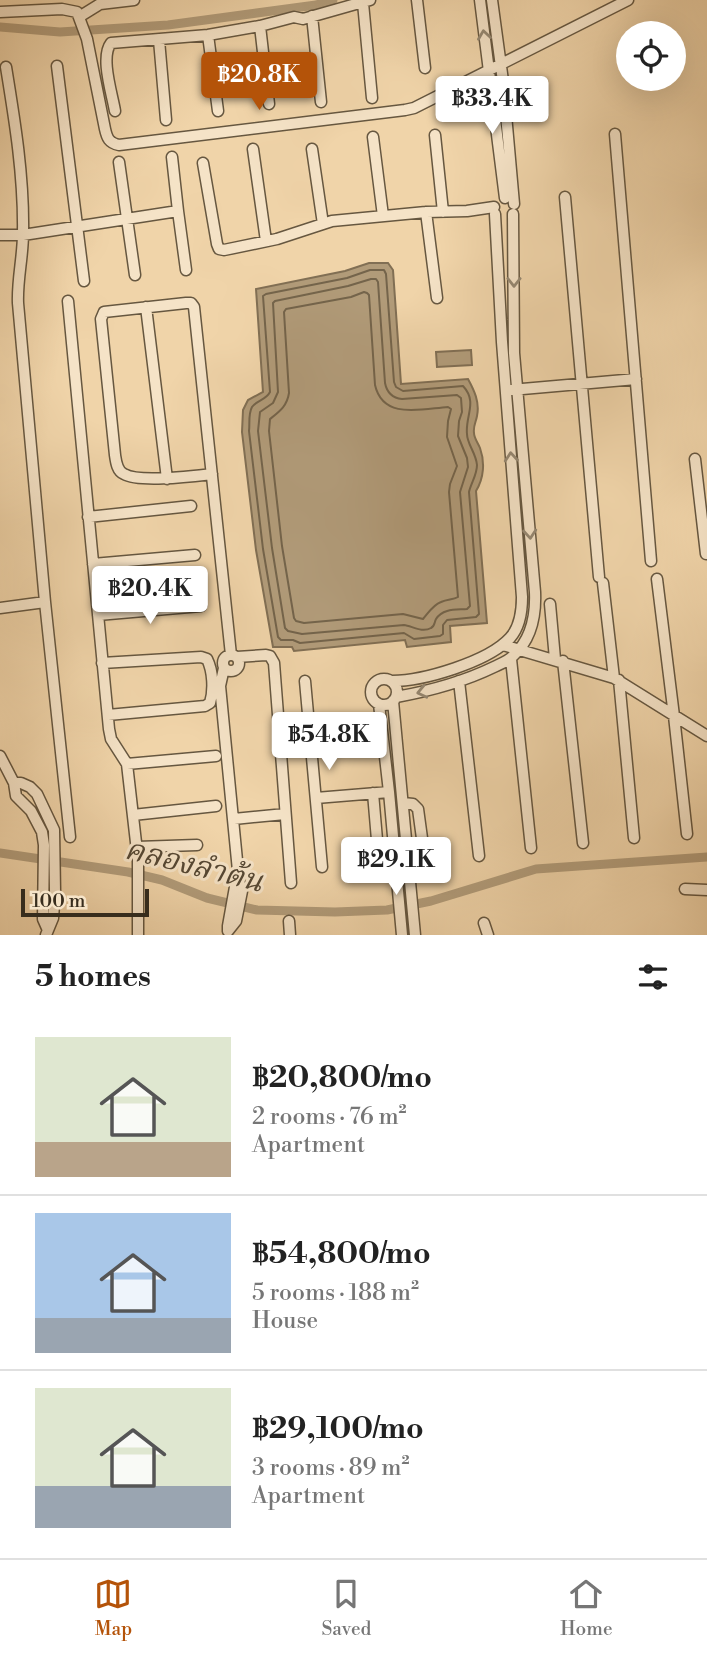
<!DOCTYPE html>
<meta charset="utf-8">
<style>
body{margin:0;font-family:"Libre Bodoni","Noto Serif Thai",serif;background:#f6f6f6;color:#222;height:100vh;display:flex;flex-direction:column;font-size:26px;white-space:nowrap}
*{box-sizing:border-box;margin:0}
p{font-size:23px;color:#767676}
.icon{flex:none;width:38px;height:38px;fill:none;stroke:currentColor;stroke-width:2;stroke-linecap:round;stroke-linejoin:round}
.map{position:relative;height:935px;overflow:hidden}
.sheet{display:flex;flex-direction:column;background:#fff;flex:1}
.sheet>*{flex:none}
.buttons{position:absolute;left:616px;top:21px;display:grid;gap:14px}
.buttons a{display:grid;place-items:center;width:70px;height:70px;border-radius:50%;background:#fff;box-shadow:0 7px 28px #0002;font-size:35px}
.scale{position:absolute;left:21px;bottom:18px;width:128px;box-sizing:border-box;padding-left:7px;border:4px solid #382d1d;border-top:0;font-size:19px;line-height:24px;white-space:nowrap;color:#382d1d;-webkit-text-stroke:5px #f5e3c7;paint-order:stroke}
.price{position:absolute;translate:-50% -60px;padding:0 16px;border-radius:7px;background:#fff;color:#222;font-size:23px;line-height:46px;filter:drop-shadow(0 2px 4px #0008)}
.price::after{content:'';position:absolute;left:50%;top:42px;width:21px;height:16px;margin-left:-10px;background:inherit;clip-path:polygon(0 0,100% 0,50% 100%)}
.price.current{background:#b45309;color:#fff}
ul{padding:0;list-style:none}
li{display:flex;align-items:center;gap:21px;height:175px;padding:0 35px}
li+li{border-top:2px solid #e0e0e0}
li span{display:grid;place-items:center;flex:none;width:196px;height:140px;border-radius:0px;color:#555}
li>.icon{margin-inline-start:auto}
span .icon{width:84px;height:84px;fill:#fffc;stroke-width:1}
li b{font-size:30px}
h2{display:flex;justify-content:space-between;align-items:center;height:84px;padding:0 35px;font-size:30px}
.tab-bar{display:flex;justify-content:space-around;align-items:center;height:98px;border-top:2px solid #e0e0e0;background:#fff;font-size:19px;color:#767676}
.tab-bar a{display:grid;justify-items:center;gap:4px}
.tab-bar .current{color:#b45309}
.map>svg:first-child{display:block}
.water{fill:#b19b79;stroke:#816f54;stroke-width:2}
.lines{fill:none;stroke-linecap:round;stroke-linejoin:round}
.shore{stroke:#74644b;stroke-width:2}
.canal{stroke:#b19b79;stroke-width:9}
.minor-casing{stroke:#665740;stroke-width:13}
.minor{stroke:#f5e3c7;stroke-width:10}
.oneway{stroke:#968872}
.labels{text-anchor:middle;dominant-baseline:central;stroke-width:6;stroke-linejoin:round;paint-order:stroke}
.water-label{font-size:30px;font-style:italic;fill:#564834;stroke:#f5e3c7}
</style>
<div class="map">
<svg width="707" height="935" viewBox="0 0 707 935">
<rect width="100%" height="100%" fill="#f0d4a9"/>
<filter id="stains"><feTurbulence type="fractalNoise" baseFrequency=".00286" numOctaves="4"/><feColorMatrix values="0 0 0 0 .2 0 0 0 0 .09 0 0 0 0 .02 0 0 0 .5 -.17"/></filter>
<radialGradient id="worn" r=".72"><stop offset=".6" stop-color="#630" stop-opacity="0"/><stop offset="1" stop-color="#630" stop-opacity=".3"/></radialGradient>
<path class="water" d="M369 263H388L393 270 401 384 468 379C474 390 480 402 477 416 476 422 473 426 474 433 474 438 478 443 480 448 485 462 484 478 476 491L487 623 450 626 451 642 407 647 405 640 294 651 292 647H273L256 550 242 432 243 410 248 400 263 392 256 289 345 271Z
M471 350 472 365 437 367 436 352Z"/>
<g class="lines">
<path class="shore" d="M370 270H384L386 274 394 382 396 387 403 391 463 386C478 402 465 416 467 434 467 444 476 453 477 465 477 475 471 483 469 492L479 614 476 617 447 620 443 625V634L440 636 414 639 404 633 300 643 293 640H281L278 637 263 549 249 431C250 424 248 414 252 407 257 400 266 400 270 392L263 296 266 294 347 278Z
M371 279H376L378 282 385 383C387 393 392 398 402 399L457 395 461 398 462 412 459 421 458 436 467 458 468 467 460 492 470 606 467 609C457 610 443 608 436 619 434 623 435 626 431 628 422 633 412 626 404 625L302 634 288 631 285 628 272 548 258 431 260 412 273 403 278 392 273 303 275 301 348 286Z
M364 292 367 293 369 295 375 385C383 420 421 409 448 407L451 409 448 421 447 437 457 466 450 484 449 492 458 597C453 600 448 599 441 602 433 605 429 612 423 619L403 614 304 623 296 621 294 618 282 546 269 431 270 419C280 411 287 406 289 393L284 312 286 309 351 297Z"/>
<path class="canal" d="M0 27 60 32 168 25 316 5 333 0
M0 853 128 872 162 880 207 898 257 910 335 912 387 910 431 901 536 869 707 857"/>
<g class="minor-casing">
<path id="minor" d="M417 0 425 68
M480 0 505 198
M492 0 503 81 514 204
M363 3 372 98
M0 12 62 9 77 12 87 39 105 129C107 138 109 143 119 145L405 110 414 108 628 0
M312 16 321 102
M79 17 100 4 134 0
M260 26 269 104
M208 35 218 111
M159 40 166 120
M57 66 84 281
M6 67C15 122 24 177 23 233 23 257 17 280 18 303L45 602 70 837
M115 111C112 93 100 57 111 43L208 35 260 26 294 17 303 19 370 0
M615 134 651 561
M435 135 443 212
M373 137 383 216
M253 149 266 241
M312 149 323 224
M172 157 178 211
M119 162 135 275
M203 163 217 244 219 249 224 250 277 239 332 221 426 212 467 211 494 207
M565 197 599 577
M426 212 437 298
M0 235H23L178 211 186 270
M68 301 109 729 111 739 127 764 138 860V935
M146 307 167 479
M511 390 636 379
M695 459 706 554
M212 474C194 476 139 483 124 474 117 471 116 462 115 455L101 319 104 312 186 303H191L194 307 231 655
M88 517 191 506
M93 564 195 555
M657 579 674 716 687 834
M603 583 614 678
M550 604 555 659
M0 608 45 602
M98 615 201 606
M503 645 614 678 707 736
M223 663a8 8 0 1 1 16 0a8 8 0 1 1-16 0Z
M237 657 266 655 270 656 274 663 291 883
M511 659 531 848
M563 661 583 843
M102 663 201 657 207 659C213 671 214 690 210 703L205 706 108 715
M224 668 220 686 239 881 242 891 236 921 228 931
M371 692a13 13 0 1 1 26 0a13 13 0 1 1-26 0Z
M619 680 634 838
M305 681 322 867
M392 681C423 681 488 662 510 638 520 627 522 612 522 597L502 342 495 214
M459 681 479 856
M396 697C430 691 463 682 494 667 500 664 508 661 513 656 531 640 536 615 535 592L514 353 513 214
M393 701 415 935
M379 704 389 792 402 935
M0 756 14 783 16 796 31 811 42 832 44 845 43 919 47 928
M127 764 216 756
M14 783H21L30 787 37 794 54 830 55 892 53 918 46 935
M373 793 380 875
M316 798 389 792
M403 803 413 804 418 809 424 853
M133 815 216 806
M234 819 285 814
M137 847 197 845
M685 889 707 890
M289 921 290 935
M484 923 488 935
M228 931V926L235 887 239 881"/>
</g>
<use href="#minor" class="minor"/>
</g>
<defs><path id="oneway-chevron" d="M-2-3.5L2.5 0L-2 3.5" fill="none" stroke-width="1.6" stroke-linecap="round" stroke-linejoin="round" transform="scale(1.75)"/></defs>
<g class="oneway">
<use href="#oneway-chevron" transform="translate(484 35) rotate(-98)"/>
<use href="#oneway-chevron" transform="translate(514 282) rotate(90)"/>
<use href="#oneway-chevron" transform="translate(511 457) rotate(-95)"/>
<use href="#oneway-chevron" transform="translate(530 534) rotate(85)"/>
<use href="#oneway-chevron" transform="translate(422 692) rotate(167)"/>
</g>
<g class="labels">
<g class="water-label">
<text transform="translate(194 866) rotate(14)">คลองลำต้น</text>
</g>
</g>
<rect width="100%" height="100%" filter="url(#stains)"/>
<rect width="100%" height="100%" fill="url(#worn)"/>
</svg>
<div class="buttons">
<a><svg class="icon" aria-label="locate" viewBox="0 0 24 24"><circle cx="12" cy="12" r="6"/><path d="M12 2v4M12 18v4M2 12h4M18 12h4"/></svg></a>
</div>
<div class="scale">100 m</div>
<b class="price current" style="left:259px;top:112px">฿20.8K</b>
<b class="price" style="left:492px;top:136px">฿33.4K</b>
<b class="price" style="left:150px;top:626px">฿20.4K</b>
<b class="price" style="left:329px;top:772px">฿54.8K</b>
<b class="price" style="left:396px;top:897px">฿29.1K</b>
</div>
<section class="sheet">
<h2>5 homes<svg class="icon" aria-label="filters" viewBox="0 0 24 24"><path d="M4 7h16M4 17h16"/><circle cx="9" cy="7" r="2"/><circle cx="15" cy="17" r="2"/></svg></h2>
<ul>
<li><span style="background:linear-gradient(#dfe7d0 75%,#b9a48a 0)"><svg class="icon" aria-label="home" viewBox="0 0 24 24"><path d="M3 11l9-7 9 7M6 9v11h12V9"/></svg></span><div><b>฿20,800/mo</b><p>2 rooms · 76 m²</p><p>Apartment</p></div></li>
<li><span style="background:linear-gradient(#a9c7e8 75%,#9aa5b1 0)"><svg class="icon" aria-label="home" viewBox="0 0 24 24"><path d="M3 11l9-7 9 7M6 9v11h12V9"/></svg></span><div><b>฿54,800/mo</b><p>5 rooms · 188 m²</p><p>House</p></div></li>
<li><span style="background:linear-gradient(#dfe7d0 70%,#9aa5b1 0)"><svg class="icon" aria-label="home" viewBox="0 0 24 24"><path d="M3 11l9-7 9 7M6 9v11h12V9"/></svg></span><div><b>฿29,100/mo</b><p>3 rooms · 89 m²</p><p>Apartment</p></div></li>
</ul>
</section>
<nav class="tab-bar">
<a class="current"><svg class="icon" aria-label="map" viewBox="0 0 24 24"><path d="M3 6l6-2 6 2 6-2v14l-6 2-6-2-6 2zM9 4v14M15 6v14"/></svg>Map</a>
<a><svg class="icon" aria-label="saved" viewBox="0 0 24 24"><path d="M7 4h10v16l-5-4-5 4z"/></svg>Saved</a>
<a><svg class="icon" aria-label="home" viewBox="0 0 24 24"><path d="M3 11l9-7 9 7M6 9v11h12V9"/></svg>Home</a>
</nav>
